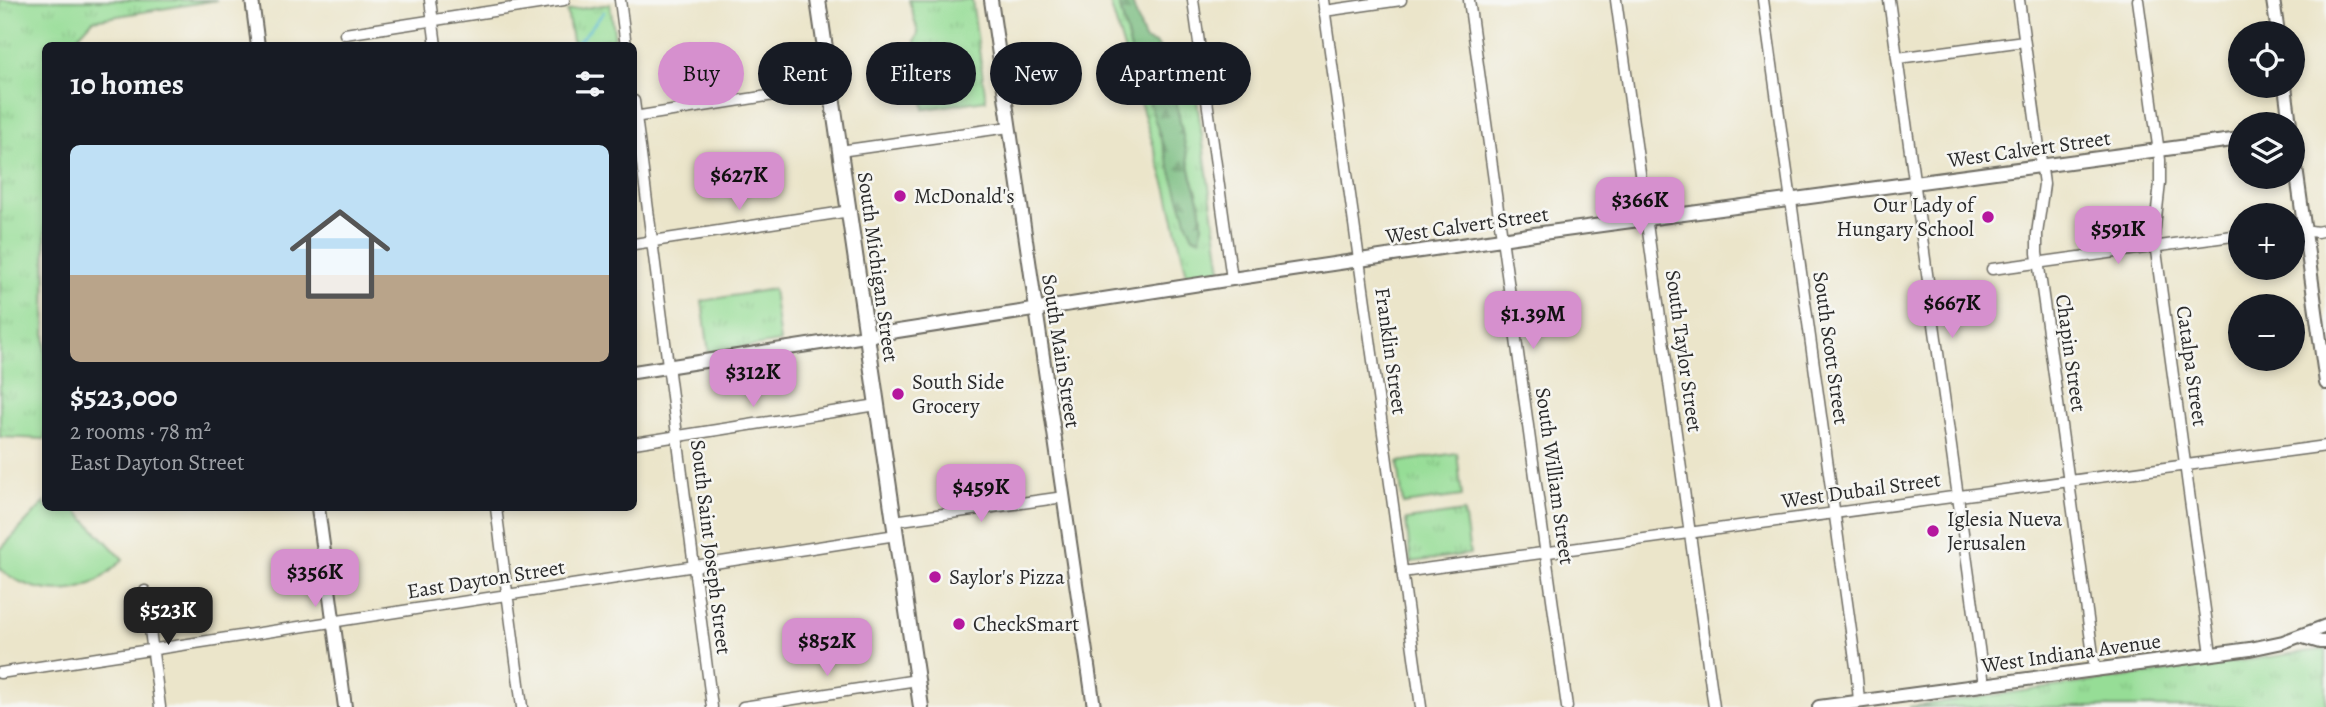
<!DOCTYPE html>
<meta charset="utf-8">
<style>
body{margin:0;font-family:Alegreya,serif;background:#20242c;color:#f1f3f6;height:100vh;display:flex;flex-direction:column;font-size:26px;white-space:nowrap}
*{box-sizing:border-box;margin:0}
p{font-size:23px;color:#9ea1a6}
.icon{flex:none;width:38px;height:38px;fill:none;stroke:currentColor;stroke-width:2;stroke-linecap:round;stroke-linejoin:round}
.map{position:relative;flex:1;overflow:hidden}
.details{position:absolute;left:42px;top:42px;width:595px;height:469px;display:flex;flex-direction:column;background:#171b24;border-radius:10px;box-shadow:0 4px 10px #0003}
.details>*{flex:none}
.hud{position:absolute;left:658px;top:42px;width:665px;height:63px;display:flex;gap:14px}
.controls{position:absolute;left:2228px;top:21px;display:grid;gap:14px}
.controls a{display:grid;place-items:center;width:77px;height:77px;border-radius:50%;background:#171b24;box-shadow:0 4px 10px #0003;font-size:35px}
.price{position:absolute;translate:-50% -60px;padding:0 16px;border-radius:14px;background:#d690ce;color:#111;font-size:23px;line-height:46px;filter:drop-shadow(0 2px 4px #0008)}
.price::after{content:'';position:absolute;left:50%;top:42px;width:21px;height:16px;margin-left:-10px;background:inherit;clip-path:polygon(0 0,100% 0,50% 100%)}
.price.current{background:#222;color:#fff}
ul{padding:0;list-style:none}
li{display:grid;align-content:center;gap:14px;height:371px;padding:0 28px}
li+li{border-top:2px solid #363941}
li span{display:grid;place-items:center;height:217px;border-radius:10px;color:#555}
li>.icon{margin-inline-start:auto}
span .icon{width:126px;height:126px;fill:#fffc;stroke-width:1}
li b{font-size:30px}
h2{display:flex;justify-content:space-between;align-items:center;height:84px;padding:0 28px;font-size:30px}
.pill{padding:0 24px;border-radius:32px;background:#171b24;box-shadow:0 4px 10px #0003;font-size:24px;line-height:63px}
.pill.current{background:#d690ce;color:#111}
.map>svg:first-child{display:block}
.grass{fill:url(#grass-tufts);stroke:#608460;stroke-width:2}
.forest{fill:url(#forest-firs);stroke:#527455;stroke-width:2}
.pitch{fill:#96dd96;stroke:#608460;stroke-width:2}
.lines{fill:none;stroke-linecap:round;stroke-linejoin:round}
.stream{stroke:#54b6d2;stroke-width:2.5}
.street-casing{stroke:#6e6c63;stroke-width:13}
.secondary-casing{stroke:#6e6c63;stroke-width:16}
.primary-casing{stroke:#6e6c63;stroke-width:18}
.street{stroke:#fff;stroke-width:10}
.secondary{stroke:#fff;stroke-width:12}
.primary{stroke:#fff;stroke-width:14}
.poi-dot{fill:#b5179e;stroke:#f6f6f2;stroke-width:2.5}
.labels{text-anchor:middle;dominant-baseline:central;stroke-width:5;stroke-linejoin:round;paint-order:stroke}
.street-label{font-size:21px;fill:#2b2b2b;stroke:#f6f6f2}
.poi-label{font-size:21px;fill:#2b2b2b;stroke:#f6f6f2;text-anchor:start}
</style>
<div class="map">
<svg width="2326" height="707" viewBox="0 0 2326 707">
<defs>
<pattern id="grass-tufts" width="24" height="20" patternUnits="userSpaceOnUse" patternTransform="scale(1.75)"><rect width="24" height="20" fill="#96dd96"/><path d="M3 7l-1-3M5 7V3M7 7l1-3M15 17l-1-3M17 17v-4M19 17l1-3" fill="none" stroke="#81be81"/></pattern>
<pattern id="forest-firs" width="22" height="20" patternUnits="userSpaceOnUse" patternTransform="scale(1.75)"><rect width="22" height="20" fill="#78bc7f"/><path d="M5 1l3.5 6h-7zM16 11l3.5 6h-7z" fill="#639968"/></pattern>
</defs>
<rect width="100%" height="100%" fill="#f6f6f2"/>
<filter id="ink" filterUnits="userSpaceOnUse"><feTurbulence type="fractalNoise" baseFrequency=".0143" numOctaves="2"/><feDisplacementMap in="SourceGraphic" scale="14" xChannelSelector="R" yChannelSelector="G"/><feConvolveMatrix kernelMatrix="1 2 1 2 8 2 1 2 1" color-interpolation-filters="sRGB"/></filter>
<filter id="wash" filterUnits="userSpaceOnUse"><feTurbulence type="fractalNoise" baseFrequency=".00686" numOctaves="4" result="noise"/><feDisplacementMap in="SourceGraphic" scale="28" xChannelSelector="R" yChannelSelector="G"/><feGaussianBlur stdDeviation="1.57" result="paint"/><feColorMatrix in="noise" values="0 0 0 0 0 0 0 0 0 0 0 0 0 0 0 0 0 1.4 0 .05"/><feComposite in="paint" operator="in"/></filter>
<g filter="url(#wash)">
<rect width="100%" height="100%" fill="#ebe5ca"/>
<path class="grass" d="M0 0H217L93 20 78 36 79 45 46 46 45 439 0 437Z
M909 0H972L986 100 924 109 915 41 918 33Z
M1109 0H1118L1132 54 1200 238C1205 219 1199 196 1192 178L1166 56 1190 52 1221 270 1187 275 1167 190Z
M610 4 615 38 581 44 572 41 567 11Z
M773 289 780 342 709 353 702 301Z
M1457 453 1462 496 1403 504 1398 462Z
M1464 512 1470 554 1411 562 1406 520Z
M2326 649V707H1909Z"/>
<path class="forest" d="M1118 0H1131L1145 40 1156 44 1166 56 1192 178C1199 197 1205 218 1200 238L1193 237 1188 226 1144 85 1132 54Z"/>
<path class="pitch" d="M45 502 46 508H74L123 559C114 568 105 577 93 583 63 598 25 590 0 569V550Z"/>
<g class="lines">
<path class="stream" d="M573 46 583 37 604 12"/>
</g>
</g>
<g filter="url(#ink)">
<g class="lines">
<g class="street-casing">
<path id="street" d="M430 0 436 46
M620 0 626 46
M1193 0 1232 279
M1323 0 1421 707
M1469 0 1567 707
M1616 0 1714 707
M1763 0 1856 667 1859 701
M1889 0 1984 684
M2019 0 2044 184 2037 234V253L2095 669
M2138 0 2160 160V183L2154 236 2211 654
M1324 11 1401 0
M345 34 564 0
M1898 58 2024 41
M634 101 712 707
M634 117 831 86
M840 151 1009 127
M2292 228 2317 232 2326 230
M634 244 850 211
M1992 269 2240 235
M634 443 877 405
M496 508 522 707
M894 521 1064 497
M1402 572 2326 446
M145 591 160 707
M0 673 896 535
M743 707 917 680"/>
</g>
<g class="secondary-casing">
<path id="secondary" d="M252 0 258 46
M991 0 1094 707
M2273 0 2278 33
M2285 86 2290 124
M2292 139 2326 383
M634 372 1232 279 1535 234 2240 139
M318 508 345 707
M2300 636 2320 642H2326
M1819 707 2250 649 2283 642 2326 626"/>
</g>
<g class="primary-casing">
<path id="primary" d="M818 0 921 707"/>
</g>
<use href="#street" class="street"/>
<use href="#secondary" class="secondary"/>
<use href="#primary" class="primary"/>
</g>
</g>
<g class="poi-dot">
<circle cx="900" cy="196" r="7"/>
<circle cx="1988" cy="217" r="7"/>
<circle cx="898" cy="394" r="7"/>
<circle cx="1933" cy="531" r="7"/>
<circle cx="935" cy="577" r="7"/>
<circle cx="959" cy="624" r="7"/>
</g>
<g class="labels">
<g class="street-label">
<text transform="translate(2029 149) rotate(-8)">West Calvert Street</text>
<text transform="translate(1467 225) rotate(-8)">West Calvert Street</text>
<text transform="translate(878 267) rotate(82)">South Michigan Street</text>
<text transform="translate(1831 348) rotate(82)">South Scott Street</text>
<text transform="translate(1061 351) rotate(81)">South Main Street</text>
<text transform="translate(1391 351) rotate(82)">Franklin Street</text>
<text transform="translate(1684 351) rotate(82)">South Taylor Street</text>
<text transform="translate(2071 353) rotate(82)">Chapin Street</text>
<text transform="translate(2192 366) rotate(82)">Catalpa Street</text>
<text transform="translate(1555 476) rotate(82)">South William Street</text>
<text transform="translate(1861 490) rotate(-8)">West Dubail Street</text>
<text transform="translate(711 547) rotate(83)">South Saint Joseph Street</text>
<text transform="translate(486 579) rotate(-9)">East Dayton Street</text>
<text transform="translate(2071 653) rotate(-8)">West Indiana Avenue</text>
</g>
<g class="poi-label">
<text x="914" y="196">McDonald's</text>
<text x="1974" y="205" text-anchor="end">Our Lady of<tspan x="1974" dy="24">Hungary School</tspan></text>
<text x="912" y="382">South Side<tspan x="912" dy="24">Grocery</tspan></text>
<text x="1947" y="519">Iglesia Nueva<tspan x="1947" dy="24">Jerusalen</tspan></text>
<text x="949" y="577">Saylor's Pizza</text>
<text x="973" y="624">CheckSmart</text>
</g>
</g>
</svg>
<div class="controls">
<a><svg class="icon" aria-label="locate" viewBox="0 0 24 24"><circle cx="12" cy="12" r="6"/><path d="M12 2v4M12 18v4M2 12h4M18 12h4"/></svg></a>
<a><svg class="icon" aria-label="layers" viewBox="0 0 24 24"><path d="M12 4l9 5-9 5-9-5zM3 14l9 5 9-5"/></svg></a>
<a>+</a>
<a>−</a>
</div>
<b class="price" style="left:739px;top:212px">$627K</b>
<b class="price" style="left:1640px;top:237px">$366K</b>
<b class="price" style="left:2118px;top:266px">$591K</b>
<b class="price" style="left:1952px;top:340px">$667K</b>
<b class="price" style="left:1533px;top:351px">$1.39M</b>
<b class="price" style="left:753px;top:409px">$312K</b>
<b class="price" style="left:981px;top:524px">$459K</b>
<b class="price" style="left:315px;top:609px">$356K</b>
<b class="price current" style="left:168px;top:647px">$523K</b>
<b class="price" style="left:827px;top:678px">$852K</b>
<div class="hud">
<a class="pill current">Buy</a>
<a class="pill">Rent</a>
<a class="pill">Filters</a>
<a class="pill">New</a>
<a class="pill">Apartment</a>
</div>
<section class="details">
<h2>10 homes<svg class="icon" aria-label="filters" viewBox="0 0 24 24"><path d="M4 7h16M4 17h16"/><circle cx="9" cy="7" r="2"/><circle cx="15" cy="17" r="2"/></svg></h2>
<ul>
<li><span style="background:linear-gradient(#bfe0f5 60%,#b9a48a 0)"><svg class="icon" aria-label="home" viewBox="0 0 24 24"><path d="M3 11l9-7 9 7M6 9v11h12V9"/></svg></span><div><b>$523,000</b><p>2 rooms · 78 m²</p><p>East Dayton Street</p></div></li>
</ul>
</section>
</div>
